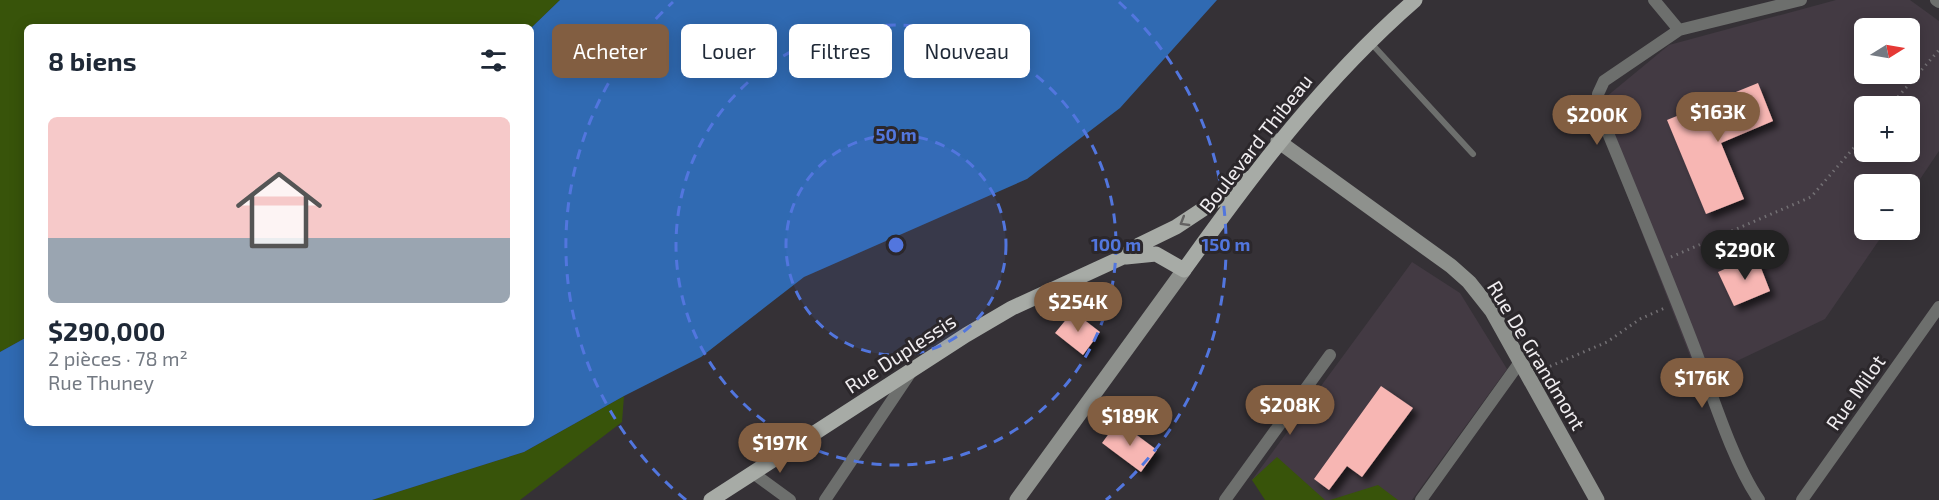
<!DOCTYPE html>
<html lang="fr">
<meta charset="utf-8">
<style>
body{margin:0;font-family:"Exo 2",sans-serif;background:#f6f6f7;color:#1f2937;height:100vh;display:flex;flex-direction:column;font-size:22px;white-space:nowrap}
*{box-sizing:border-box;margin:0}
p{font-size:20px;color:#747a83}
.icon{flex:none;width:33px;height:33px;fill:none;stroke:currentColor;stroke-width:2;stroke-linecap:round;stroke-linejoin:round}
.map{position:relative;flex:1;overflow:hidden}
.details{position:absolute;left:24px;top:24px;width:510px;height:402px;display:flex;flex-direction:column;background:#fff;border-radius:9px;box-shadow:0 3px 15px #0003}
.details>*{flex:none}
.banner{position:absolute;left:552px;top:24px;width:570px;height:54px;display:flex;gap:12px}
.needle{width:39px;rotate:79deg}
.buttons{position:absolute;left:1854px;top:18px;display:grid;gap:12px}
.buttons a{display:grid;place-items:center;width:66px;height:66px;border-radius:9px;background:#fff;box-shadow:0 3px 15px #0003;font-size:30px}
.price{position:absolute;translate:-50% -51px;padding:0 14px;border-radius:21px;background:#825e41;color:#fff;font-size:20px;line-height:39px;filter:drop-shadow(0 2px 3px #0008)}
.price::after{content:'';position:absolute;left:50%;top:36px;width:18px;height:14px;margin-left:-9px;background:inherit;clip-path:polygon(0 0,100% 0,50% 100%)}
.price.on{background:#222;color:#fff}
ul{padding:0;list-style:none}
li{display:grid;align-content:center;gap:12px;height:318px;padding:0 24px}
li span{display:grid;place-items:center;height:186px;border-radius:9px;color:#555}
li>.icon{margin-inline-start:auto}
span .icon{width:108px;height:108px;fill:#fffc;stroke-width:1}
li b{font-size:26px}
h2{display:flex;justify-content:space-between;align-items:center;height:72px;padding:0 24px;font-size:26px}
.tag{padding:0 21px;border-radius:9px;background:#fff;box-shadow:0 3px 15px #0003;font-size:21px;line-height:54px}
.tag.on{background:#825e41;color:#fff}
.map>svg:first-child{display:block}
.built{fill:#433a43;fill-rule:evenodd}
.green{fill:#38540a}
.water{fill:#306ab2}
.building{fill:#f7b6b3;filter:url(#shadow)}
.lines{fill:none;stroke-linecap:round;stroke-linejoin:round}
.path{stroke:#737074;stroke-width:3;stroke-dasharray:1.5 4.5;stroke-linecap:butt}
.lane{stroke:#6d6f6d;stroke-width:6}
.street{stroke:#6d6f6d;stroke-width:12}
.secondary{stroke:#8e918d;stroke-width:15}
.primary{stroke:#a7aba6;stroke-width:15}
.oneway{stroke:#636262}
.ring{fill:none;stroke:#5276de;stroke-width:3;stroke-dasharray:10 8}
.labels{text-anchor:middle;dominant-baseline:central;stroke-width:6;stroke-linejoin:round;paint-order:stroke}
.street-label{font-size:20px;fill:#f0edf0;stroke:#2b272b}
.centre{fill:#5276de;stroke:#2b272b;stroke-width:3}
.ring-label{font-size:18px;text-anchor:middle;font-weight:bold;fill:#5276de;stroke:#2b272b;stroke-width:6;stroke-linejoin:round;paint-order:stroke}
</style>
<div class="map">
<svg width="1939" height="500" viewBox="0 0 1939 500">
<defs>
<filter id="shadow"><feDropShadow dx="5.5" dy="5.5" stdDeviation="3" flood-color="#0009"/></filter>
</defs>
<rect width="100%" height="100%" fill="#353136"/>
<path class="built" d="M1836 0H1910L1939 21V151L1910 194V184H1864V230H1886L1825 319 1699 379 1601 128 1606 97 1669 45ZM1864 28H1910V74H1864ZM1864 106H1910V152H1864Z
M1412 262 1460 293 1507 369 1412 500H1276L1252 480Z"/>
<path class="green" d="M0 0H560L531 28 27 27V337L0 352Z
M624 396 622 422 520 500H372L524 452Z
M1277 457 1325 500H1265L1252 480Z
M1378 485 1398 500H1330Z"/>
<path class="water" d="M560 0H1217L1120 108 1027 179 804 277 701 357 624 396 524 452 372 500H0V352L27 337V423H531V28Z"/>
<path class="building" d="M1758 83 1773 121 1721 143 1744 199 1706 214 1667 120Z
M1756 255 1770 291 1734 306 1718 272Z
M1073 311 1100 332 1083 355 1055 333Z
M1381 386 1413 408 1362 477 1347 466 1329 490 1314 479Z
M1118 421 1157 450 1141 472 1102 443Z"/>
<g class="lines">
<path class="path" d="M1890 106 1939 50
M1671 257 1811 197 1864 136
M1539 371 1607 342 1640 319 1667 307"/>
<path class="lane" d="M1370 42 1473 154"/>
<path class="street" d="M1654 0 1679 30
M1936 0 1939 2
M753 473 790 500
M825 500 911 372
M1225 500 1330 355
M1421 500 1520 362
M1759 500C1733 462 1712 394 1695 349 1665 271 1633 194 1601 116L1598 94 1604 81 1679 30 1801 0
M1802 500 1939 307"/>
<path class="secondary" d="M1278 141 1451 266 1469 282 1492 311 1597 500
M1017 500 1184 270"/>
<path class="primary" d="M1126 257 1156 254 1184 270C1254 172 1324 79 1415 0
M711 500 966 335 1012 308 1121 258 1139 245 1176 227 1250 178"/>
</g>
<defs><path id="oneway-chevron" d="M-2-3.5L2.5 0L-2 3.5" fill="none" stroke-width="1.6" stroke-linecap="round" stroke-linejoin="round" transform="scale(1.5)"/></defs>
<use class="oneway" href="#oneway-chevron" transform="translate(1184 222) rotate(149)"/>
<circle cx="896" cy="245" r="110" fill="#5276de" fill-opacity=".12"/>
<g class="ring">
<circle cx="896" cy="245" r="110"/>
<circle cx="896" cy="245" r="220"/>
<path d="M686 500A330 330 0 0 1 673 2M1119 2A330 330 0 0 1 1106 500"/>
</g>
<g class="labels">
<g class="street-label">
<text transform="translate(1255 143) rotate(-52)">Boulevard Thibeau</text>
<text transform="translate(900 353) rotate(-33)">Rue Duplessis</text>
<text transform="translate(1537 355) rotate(59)">Rue De Grandmont</text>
<text transform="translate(1855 392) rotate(-55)">Rue Milot</text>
</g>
</g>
<circle cx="896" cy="245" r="9" class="centre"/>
<g class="ring-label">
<text x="896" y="141">50 m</text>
<text x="1116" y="251">100 m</text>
<text x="1226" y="251">150 m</text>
</g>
</svg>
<div class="buttons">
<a><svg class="needle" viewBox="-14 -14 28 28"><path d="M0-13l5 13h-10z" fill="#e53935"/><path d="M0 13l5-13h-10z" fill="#747a83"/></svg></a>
<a>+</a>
<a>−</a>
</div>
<b class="price" style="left:1718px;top:143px">$163K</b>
<b class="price" style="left:1597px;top:146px">$200K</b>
<b class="price on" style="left:1745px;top:281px">$290K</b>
<b class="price" style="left:1078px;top:333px">$254K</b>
<b class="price" style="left:1702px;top:409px">$176K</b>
<b class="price" style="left:1290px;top:436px">$208K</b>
<b class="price" style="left:1130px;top:447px">$189K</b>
<b class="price" style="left:780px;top:474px">$197K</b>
<div class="banner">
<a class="tag on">Acheter</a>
<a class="tag">Louer</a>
<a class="tag">Filtres</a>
<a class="tag">Nouveau</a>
</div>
<section class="details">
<h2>8 biens<svg class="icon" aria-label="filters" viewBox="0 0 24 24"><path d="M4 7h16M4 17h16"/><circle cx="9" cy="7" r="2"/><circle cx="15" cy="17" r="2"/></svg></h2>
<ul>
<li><span style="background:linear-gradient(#f6c9c9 65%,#9aa5b1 0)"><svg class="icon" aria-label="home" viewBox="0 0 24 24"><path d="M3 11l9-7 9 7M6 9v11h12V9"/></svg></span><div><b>$290,000</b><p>2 pièces · 78 m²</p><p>Rue Thuney</p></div></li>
</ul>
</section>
</div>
